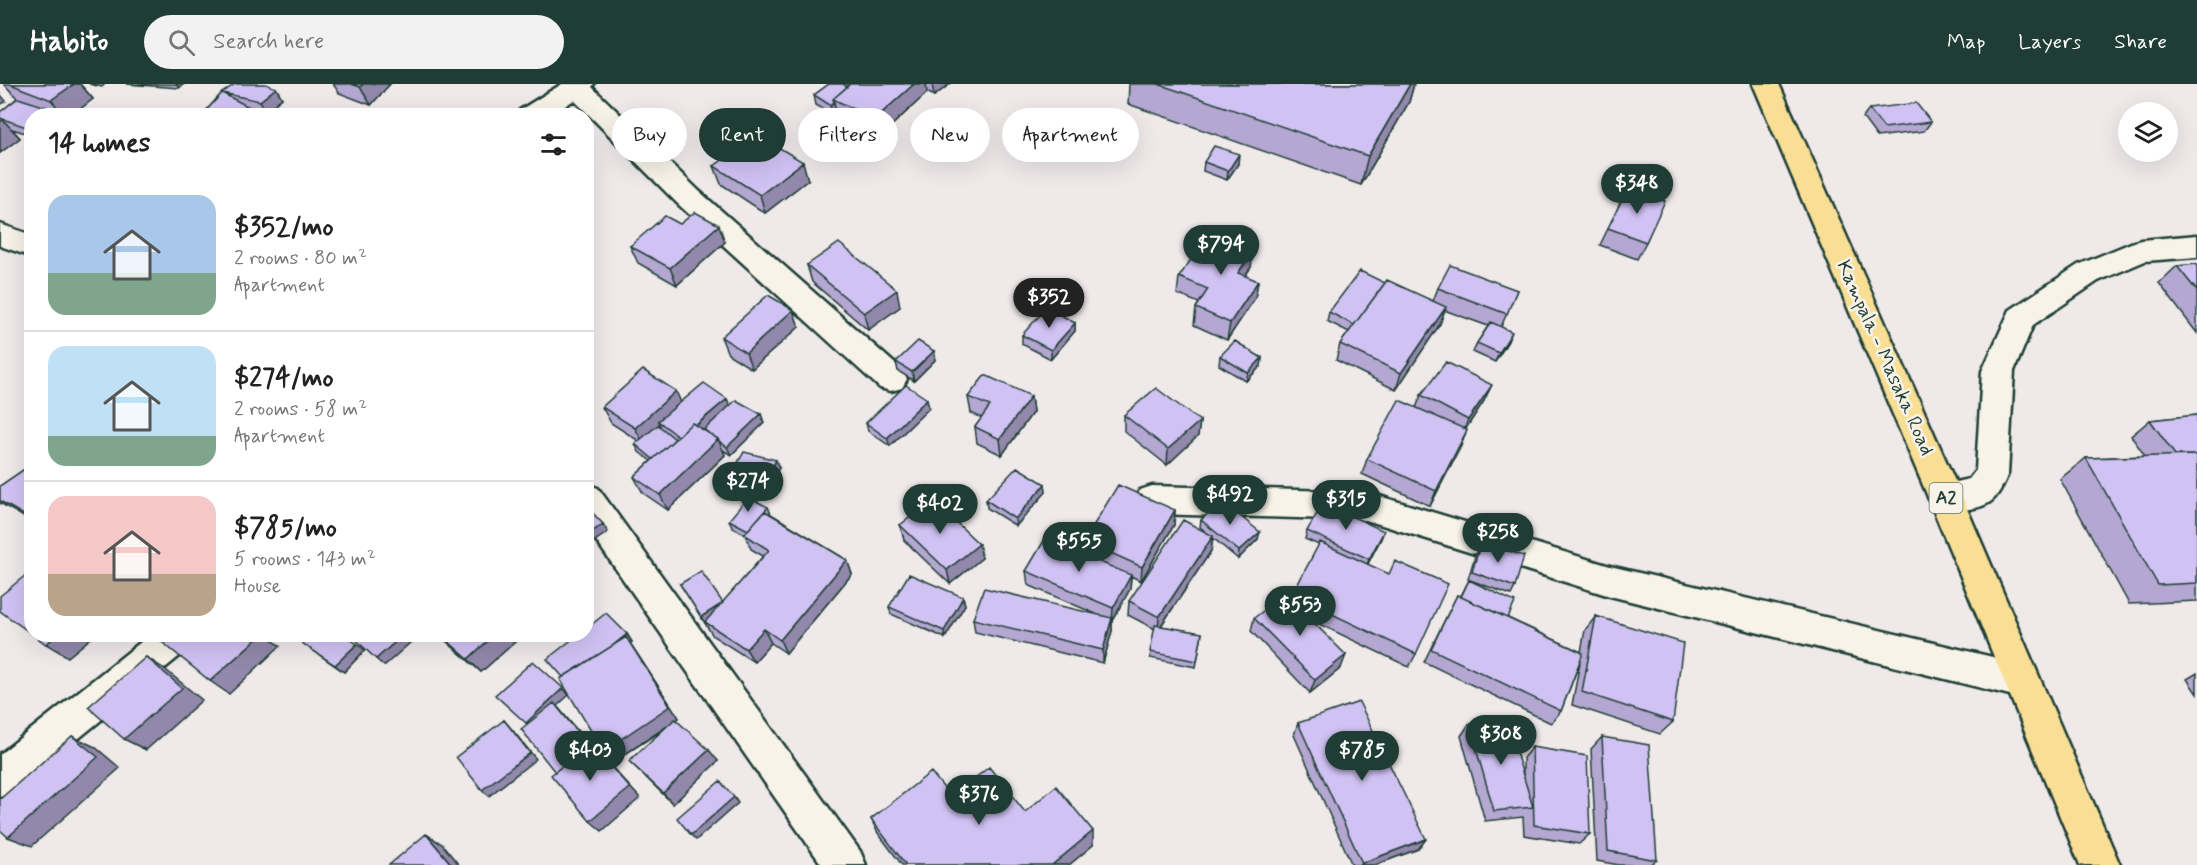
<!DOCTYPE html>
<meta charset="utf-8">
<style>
body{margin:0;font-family:Mynerve,sans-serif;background:#f2f2f2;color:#222;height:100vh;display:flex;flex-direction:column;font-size:22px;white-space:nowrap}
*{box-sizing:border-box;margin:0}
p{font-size:20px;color:#767676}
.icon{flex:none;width:33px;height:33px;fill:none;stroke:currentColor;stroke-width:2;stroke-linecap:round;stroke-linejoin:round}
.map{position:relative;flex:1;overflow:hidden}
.details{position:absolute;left:24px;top:24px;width:570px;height:534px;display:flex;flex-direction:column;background:#fff;border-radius:24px;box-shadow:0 6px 24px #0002}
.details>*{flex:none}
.top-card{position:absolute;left:612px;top:24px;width:570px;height:54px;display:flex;gap:12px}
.tools{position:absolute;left:2118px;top:18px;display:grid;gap:12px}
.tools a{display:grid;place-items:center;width:60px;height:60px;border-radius:50%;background:#fff;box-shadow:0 6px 24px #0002;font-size:30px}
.price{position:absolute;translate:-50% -51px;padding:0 14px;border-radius:21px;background:#1f3d34;color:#fff;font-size:20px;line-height:39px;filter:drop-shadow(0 2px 3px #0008)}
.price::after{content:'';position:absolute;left:50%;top:36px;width:18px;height:14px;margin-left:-9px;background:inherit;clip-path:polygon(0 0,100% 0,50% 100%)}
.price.current{background:#222;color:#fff}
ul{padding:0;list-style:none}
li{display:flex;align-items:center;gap:18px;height:150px;padding:0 24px}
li+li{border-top:2px solid #e0e0e0}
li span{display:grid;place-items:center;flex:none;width:168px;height:120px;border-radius:18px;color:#555}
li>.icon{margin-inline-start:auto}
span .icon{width:72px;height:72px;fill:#fffc;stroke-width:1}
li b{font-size:26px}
h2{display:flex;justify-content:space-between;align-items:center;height:72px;padding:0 24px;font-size:26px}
.pill{padding:0 21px;border-radius:27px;background:#fff;box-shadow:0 6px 24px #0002;font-size:21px;line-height:54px}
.pill.current{background:#1f3d34;color:#fff}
header{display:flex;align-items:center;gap:36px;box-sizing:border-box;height:84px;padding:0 30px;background:#1f3d34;color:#fff}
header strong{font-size:28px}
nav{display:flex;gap:33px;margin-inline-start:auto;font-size:21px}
.search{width:420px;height:54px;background:#f2f2f2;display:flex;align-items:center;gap:15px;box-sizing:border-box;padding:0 21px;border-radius:33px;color:#767676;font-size:22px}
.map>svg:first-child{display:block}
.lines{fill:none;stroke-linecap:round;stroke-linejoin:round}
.minor-casing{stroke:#1f3d34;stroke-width:5}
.major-casing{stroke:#1f3d34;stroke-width:5}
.minor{fill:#f7f3e8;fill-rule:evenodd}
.major{fill:#f9df96;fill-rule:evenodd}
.wall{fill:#b4a7d2;stroke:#1f3d34;stroke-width:1.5}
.shaded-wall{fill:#9288ab;stroke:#1f3d34;stroke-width:1.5}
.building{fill:#d1c2f4;stroke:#1f3d34;stroke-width:1.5}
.labels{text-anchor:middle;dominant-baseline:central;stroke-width:5;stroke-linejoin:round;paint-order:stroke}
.shield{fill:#f7f3e8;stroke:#60746a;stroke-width:1.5}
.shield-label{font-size:18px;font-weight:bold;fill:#1f3d34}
.street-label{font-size:20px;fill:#1f3d34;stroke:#f7f3e8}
</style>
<header>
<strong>Habito</strong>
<div class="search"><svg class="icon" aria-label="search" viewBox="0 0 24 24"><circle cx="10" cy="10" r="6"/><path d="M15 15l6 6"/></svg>Search here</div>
<nav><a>Map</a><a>Layers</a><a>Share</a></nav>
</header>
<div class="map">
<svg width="2197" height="781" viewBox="0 0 2197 781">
<rect width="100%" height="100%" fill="#efe9ea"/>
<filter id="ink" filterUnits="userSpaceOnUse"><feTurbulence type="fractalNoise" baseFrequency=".0167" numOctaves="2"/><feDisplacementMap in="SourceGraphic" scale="12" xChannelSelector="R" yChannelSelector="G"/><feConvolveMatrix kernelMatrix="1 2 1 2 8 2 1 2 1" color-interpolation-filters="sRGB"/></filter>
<g filter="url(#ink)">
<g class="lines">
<g class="minor-casing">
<path id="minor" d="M562 0H594L592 3 699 107 902 286 907 295 902 304 891 307 880 304 679 121 574 16 550 32H516L520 26Z
M0 140 32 151V173L0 162Z
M2197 151V173L2145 177 2098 197 2033 241 2014 287 2008 390C2004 399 1998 413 1990 418 1978 427 1946 428 1933 423L1928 413 1933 403 1969 395 1976 386 1982 287 2010 226 2078 181 2131 159 2141 156Z
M586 400 598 404 860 767 866 781H822L586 442Z
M1152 402 1366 408 1610 482 2022 580 2035 585 2040 597 2035 609 2022 614 1610 512 1366 436 1152 430 1140 426 1135 416 1140 406Z
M151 550H197L192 562 14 707 0 713V670Z"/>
</g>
<g class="major-casing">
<path id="major" d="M1753 0H1779L1962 413 2120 781H2080L1928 413Z"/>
</g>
<use href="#minor" class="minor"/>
<use href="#major" class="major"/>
</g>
<path class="wall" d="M4 0H80L93 15 71 32H32V51L12 45 20 54 0 69V28L17 14Z
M89 0H105L102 3Z
M126 0H184L179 4Z
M333 0H390L371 21 339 9Z
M829 0H950L934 12 927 8V9L879 53 837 33 836 28 832 30 816 21 814 11Z
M1129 0H1414L1409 18 1361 101 1128 20Z
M276 4 282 14 266 27 248 23 254 32H206L204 29 222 9Z
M1869 25 1931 38 1924 47 1877 53 1863 34Z
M1204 78 1238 80 1227 96 1203 87Z
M714 82 808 96 765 129 721 100Z
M1628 103 1639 107 1666 109 1646 158 1637 175 1600 161Z
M680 140 725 158 677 201 638 179 630 162Z
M2197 180V249L2159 199 2177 182Z
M807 181 900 223 868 246 812 198Z
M1251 183 1245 192 1258 197 1255 214 1227 256 1194 241 1196 224 1199 219 1177 210 1179 193Z
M1385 199 1433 217 1438 204 1517 206 1501 243 1508 257 1495 278 1473 268 1477 259 1488 242 1444 226 1440 240 1396 306 1336 276 1340 260 1349 248 1327 237 1329 228Z
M793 226 799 243 752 285 728 270 721 253Z
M1075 239V247L1051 275 1022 260V251Z
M934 267 935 276 914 297 898 287 896 278Z
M1220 272 1262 274 1261 282 1246 297 1219 281Z
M1421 311 1484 317 1465 346 1461 362 1430 422 1362 390 1367 375 1416 324Z
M1031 312 1033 328 1002 371 977 359 975 343 982 334 971 329 968 313Z
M727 315 730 322 761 330 764 339 731 371 723 366 725 371 668 426 643 409 634 393 651 377 639 368 635 360 639 357 611 339 602 323Z
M929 324 890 362 868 347 866 339Z
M1124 331 1200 337 1198 352 1167 381 1124 347Z
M2197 331V517L2129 520 2060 395 2086 374 2145 372 2131 352 2150 336Z
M32 380V438L0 419V402Z
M779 384 765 409 733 401 730 392Z
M1045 400 1046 408 1016 442 987 424 986 416Z
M768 423 771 430 847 476 852 490 786 569 771 559 754 578 713 552 680 500 723 518 763 472 751 465 745 450 733 444 729 436Z
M1175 426 1174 441 1141 497 1131 492 1130 505 1112 537V547L1103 579 975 548 973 535 1096 530 1028 501 1026 487 1098 478 1084 471V457Z
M1201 436 1258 455 1238 475 1213 454 1211 467 1161 542 1202 549 1196 583 1150 574 1155 545 1128 531 1129 517 1207 449 1200 443Z
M900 441 982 474 950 500 904 456Z
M1307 447H1384L1368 480 1416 570 1409 583 1311 536 1341 584 1310 609 1251 547 1254 534 1290 515 1292 511 1319 461 1305 455Z
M1481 458 1515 503 1511 511 1470 496 1508 534 1581 568 1585 546 1596 532 1673 638 1660 650 1572 621 1580 578 1561 627 1551 639 1424 578 1457 511 1460 513 1469 496 1468 495 1477 465Z
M963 513 965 521 945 554 891 530 889 523Z
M438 550H508L515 558 481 588Z
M627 550 632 558 630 559 679 634 676 636 718 677 673 720 629 677 664 645 613 678 603 667Z
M302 559 365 566 344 588Z
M2197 589V610L2187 595Z
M1298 639 1426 755 1418 765 1375 781H1352L1294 651Z
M1469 640 1523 690V674L1532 663 1590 750 1579 760 1524 751 1523 733 1485 737 1461 652Z
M1602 653 1657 776 1650 781H1619L1597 777 1591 665Z
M951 713 1025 728 1093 761 1069 781H902L878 749 871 735Z"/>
<path class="shaded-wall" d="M74 0H80L93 15 71 32H65L51 16Z
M176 0H184L179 4Z
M363 0H390L371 21 360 3Z
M914 0H926L927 9 879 53 875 35Z
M932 0H950L934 12Z
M1410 0H1414L1409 18 1361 101 1368 72Z
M276 4 282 14 266 27 260 17Z
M0 10 6 17 0 21Z
M834 18 836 28 832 30 830 21Z
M247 22 254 32H237Z
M59 27 63 32H54Z
M3 36 20 54 0 69V38Z
M1239 70 1238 80 1227 96 1228 87Z
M803 78 808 96 765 129 760 111Z
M719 141 725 158 677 201 670 184Z
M1254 166 1251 183 1236 206 1238 189Z
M1258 197 1255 214 1227 256 1230 239Z
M897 206 900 223 868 246 864 229Z
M1446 223 1440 240 1396 306 1401 289Z
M793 226 799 243 752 285 746 269Z
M1075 239V247L1051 275V266Z
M1512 248 1508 257 1495 278 1499 269Z
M934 267 935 276 914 297 912 288Z
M1262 274 1261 282 1246 297 1248 289Z
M1492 301 1484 317 1461 352 1468 336Z
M676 307 683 323 658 337 661 344 644 360 635 344Z
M1031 312 1033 328 1002 371 1000 355Z
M727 315 731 324 686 363 682 354Z
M927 315 929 324 890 362 887 354Z
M761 330 764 339 731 371 727 363Z
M1200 337 1198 352 1167 381 1168 365Z
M1467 346 1461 362 1430 422 1436 407Z
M718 355 725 371 668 426 660 411Z
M776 376 779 384 765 409 762 401Z
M1045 400 1046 408 1016 442 1015 435Z
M1175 426 1174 441 1141 497 1142 483Z
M603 440 608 448 586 463V452Z
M1384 447 1381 455 1366 483 1369 475Z
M1260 448 1258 455 1238 475 1239 467Z
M1213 452 1211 467 1158 546 1159 533Z
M979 460 982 474 950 500 947 486Z
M847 476 852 490 786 569 780 556Z
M1131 491 1130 505 1112 537 1113 524Z
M963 513 965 521 945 554 944 547Z
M723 519 727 526 706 540 701 533Z
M1112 534V547L1103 579V566Z
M764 545 771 559 754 578 746 565Z
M58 550H96L68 573 46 560Z
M262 550H265L280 562 229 610 210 597Z
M404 550H420L384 582 376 575Z
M495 550H508L515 558 481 588 468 575Z
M627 550 632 558 630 559 679 634 613 678 603 667 567 597Z
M357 560 365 566 344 588 335 581Z
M1346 571 1341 584 1310 609 1315 596Z
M146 573 166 586 202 616 146 666 124 655Z
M563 604 569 611 557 622 597 670 532 645 526 639Z
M504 636 510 643 536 675 489 712 482 706Z
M72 652 95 663 120 684 32 762 8 753Z
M590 659 640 714 602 747 590 737Z
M709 666 718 677 673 720 663 709Z
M734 713 738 719 696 756 691 751Z
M1093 747V761L1069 781H1052Z
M426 750 442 760 459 781H452Z
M1426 755 1418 765 1375 781H1360L1362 779Z"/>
<path class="building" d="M10 0H74L51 16Z
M235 0H266L276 4 260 17 222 9Z
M351 0H363L360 3Z
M829 0H843L847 3 833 15 834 18 830 21 814 11Z
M850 0H914L875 35 833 15Z
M1158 0H1410L1368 72Z
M222 9 247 22 237 32H213L204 29Z
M18 14 59 27 54 32H32V45L0 34V28Z
M1916 19 1931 38 1884 44 1869 25Z
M758 51 803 78 760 111 714 82Z
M1214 62 1239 70 1228 87 1204 78Z
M1645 100 1666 109 1662 116 1639 107Z
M1628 103 1665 117 1646 158 1608 144Z
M695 128 719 141 670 184 630 162 665 132 680 140Z
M1210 148 1254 166 1238 189 1258 197 1230 239 1196 224 1208 205 1179 193Z
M839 159 897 206 864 229 807 181Z
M2197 180V207L2177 182Z
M1450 181 1517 206 1507 230 1438 204Z
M1360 187 1385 199 1354 241 1329 228Z
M1387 196 1446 223 1401 289 1340 260Z
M768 211 793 226 746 269 721 253Z
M1047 223 1075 239 1051 266 1022 251Z
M1491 238 1512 248 1499 269 1477 259Z
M918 257 934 267 912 288 896 278Z
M1235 257 1262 274 1248 289 1220 272Z
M1446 278 1492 301 1468 336 1421 311Z
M643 286 676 307 635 344 602 323Z
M985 291 1031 312 1000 355 975 343 990 322 968 313Z
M704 299 727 315 696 341 692 339 678 352 658 337Z
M906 301 927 315 887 354 866 339Z
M1156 304 1200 337 1168 365 1124 331Z
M736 316 761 330 727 363 719 357 718 355 704 346Z
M1399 316 1467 346 1436 407 1367 375Z
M2197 331V371H2175L2150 336Z
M692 339 718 355 660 411 634 393Z
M658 341 675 355 653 375 635 360Z
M744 368 776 376 762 401 730 392Z
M2197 371V499L2158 501 2086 374Z
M32 380V436L0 417V402Z
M1017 383 1045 400 1015 435 986 416Z
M1118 401 1175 426 1142 483 1084 457Z
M748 413 768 423 748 446 729 436Z
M933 416 979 460 947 486 900 441Z
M1221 417 1260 448 1239 467 1201 436Z
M1323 419 1384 447 1369 475 1307 447Z
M588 424 603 440 586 452V425Z
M765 427 847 476 780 556 764 545 746 565 705 538 769 466 744 450Z
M1183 436 1213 452 1159 533 1129 517Z
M1045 455 1131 491 1113 524 1026 487Z
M1320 458 1389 490 1395 477 1448 500 1416 570 1292 511Z
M1481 458 1524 472 1515 503 1472 488Z
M32 486V550L0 527V512Z
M701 487 723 519 701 533 680 500Z
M909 490 963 513 944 547 889 523Z
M1469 496 1515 518 1508 534 1461 513Z
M984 504 1112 534 1103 566 973 535Z
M1285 510 1346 571 1315 596 1254 534Z
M1457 511 1583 569 1561 627 1431 565Z
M606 529 627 550 612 562 563 593 547 575 579 550H586V545Z
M1596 532 1683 559 1673 638 1582 608Z
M1155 541 1202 549 1197 577 1150 568Z
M32 550H58L46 560Z
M162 550H262L210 597 157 554Z
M311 550H343L357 560 335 581 302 559Z
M358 550H404L376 575 354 554Z
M440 550H495L468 575Z
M626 553 670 622 603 667 560 595Z
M146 573 182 604 124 655 88 623Z
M533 577 563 604 526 639 495 611Z
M1359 618 1426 755 1362 779 1298 639Z
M554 619 588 661 555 688 521 645Z
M675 635 709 666 663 709 629 677Z
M504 636 530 669 482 706 456 673Z
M1506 636 1533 723 1494 727 1469 640Z
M72 652 98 673 8 753 0 746V715Z
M1602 653 1649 661 1657 776 1608 767Z
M590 659 630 704 590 737 551 691Z
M1532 663 1587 672 1590 750 1534 741Z
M989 683 1025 728 1056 702 1093 747 1052 781H906L871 735 931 688 951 713Z
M720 697 734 713 691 751 677 734Z
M426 750 452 781H389Z"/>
</g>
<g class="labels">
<rect class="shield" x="1929.5" y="399" width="33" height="30" rx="4.5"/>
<g class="shield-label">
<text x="1946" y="414">A2</text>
</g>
<g class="street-label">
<text transform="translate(1885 274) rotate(66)">Kampala - Masaka Road</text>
</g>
</g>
</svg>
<div class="tools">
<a><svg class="icon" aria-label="layers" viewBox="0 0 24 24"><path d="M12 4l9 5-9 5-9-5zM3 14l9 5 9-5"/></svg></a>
</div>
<b class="price" style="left:1637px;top:131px">$348</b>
<b class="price" style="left:1221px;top:192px">$794</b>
<b class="price current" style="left:1049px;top:245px">$352</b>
<b class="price" style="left:748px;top:429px">$274</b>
<b class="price" style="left:1230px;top:442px">$492</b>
<b class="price" style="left:1346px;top:447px">$315</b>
<b class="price" style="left:940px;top:451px">$402</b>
<b class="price" style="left:1498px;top:480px">$258</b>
<b class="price" style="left:1079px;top:489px">$555</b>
<b class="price" style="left:1300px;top:553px">$553</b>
<b class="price" style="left:1501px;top:682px">$308</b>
<b class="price" style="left:590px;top:698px">$403</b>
<b class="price" style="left:1362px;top:698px">$785</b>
<b class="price" style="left:979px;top:742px">$376</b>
<div class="top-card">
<a class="pill">Buy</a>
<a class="pill current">Rent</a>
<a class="pill">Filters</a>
<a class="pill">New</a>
<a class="pill">Apartment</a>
</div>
<section class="details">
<h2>14 homes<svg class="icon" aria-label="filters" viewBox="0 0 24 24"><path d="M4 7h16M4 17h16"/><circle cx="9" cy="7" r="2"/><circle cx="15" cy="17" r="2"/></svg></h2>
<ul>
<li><span style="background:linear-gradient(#a9c7e8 65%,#7fa58c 0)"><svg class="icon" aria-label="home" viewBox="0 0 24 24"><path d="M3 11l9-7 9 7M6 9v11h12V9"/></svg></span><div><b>$352/mo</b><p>2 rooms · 80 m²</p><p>Apartment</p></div></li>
<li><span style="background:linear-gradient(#bfe0f5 75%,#7fa58c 0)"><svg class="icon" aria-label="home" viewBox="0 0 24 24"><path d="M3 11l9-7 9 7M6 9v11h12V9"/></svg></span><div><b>$274/mo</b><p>2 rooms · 58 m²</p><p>Apartment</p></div></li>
<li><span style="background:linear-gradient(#f6c9c9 65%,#b9a48a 0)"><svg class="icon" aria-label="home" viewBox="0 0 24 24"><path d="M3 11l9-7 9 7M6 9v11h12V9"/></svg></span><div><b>$785/mo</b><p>5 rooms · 143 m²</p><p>House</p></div></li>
</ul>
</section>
</div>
